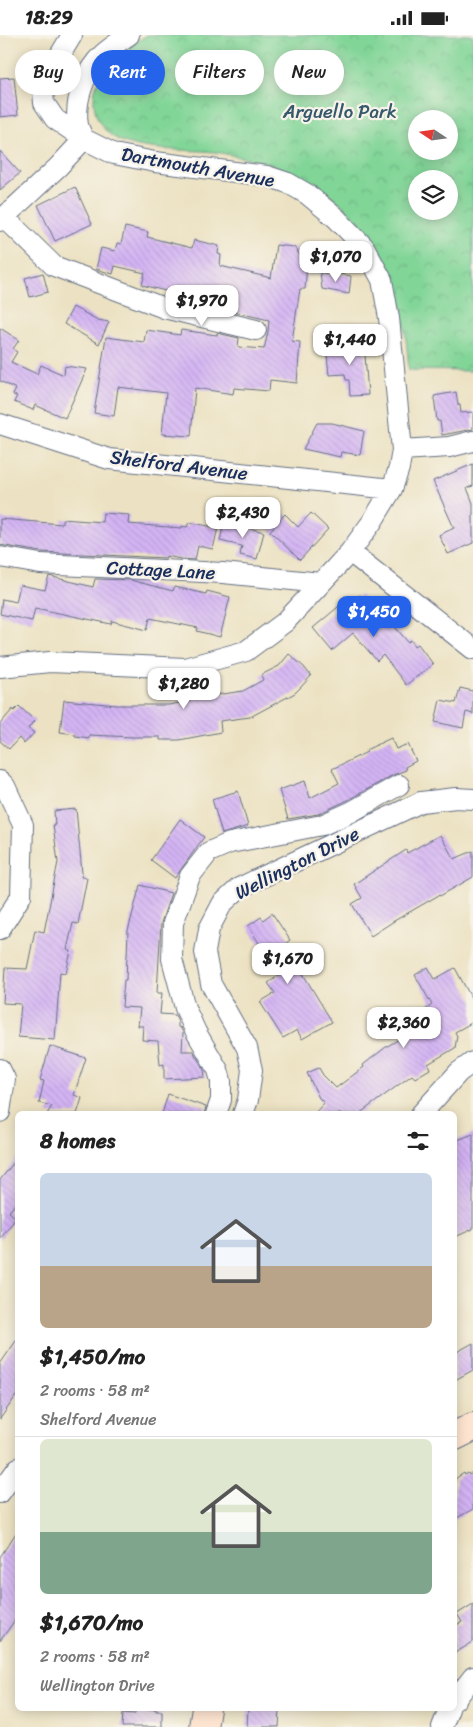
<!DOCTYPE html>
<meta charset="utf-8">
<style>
body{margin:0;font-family:Sriracha,sans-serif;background:#f6f6f6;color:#222;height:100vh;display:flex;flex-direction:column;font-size:19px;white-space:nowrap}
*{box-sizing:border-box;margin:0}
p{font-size:16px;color:#767676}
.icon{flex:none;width:28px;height:28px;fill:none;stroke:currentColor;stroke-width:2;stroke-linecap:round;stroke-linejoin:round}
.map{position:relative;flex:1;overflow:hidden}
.side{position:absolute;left:15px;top:1076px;width:442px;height:600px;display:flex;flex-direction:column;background:#fff;border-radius:8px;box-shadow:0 2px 12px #0003}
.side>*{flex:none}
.hud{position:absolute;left:15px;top:15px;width:444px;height:45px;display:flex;gap:10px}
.needle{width:32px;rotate:283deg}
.tools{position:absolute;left:408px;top:75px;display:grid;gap:10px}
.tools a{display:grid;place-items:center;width:50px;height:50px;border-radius:50%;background:#fff;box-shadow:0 2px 12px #0003;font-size:25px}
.price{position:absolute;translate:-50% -42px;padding:0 11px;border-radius:10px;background:#fff;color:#222;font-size:16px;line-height:32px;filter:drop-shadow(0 1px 2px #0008)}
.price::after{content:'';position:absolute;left:50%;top:30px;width:15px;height:11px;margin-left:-8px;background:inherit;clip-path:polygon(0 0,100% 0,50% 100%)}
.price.current{background:#2563eb;color:#fff}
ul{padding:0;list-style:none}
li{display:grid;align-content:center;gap:10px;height:265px;padding:0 25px}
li+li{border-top:1px solid #e0e0e0}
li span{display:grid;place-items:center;height:155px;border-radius:8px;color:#555}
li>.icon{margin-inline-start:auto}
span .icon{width:90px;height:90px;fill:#fffc;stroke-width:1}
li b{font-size:21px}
h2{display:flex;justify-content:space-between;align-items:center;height:60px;padding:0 25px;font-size:21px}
.tag{padding:0 18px;border-radius:22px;background:#fff;box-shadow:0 2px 12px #0003;font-size:18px;line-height:45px}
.tag.current{background:#2563eb;color:#fff}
.status{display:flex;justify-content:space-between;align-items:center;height:35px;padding:0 25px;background:#fff;direction:ltr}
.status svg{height:14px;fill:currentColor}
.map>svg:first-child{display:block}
.park{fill:url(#park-crowns);stroke:#4e827a;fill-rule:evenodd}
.building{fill:url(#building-back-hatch)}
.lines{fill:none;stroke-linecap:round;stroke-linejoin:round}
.street-casing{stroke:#646e81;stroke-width:22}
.secondary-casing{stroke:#646e81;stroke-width:30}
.street{stroke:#fff;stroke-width:20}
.secondary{stroke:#fde4d0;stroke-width:28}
.labels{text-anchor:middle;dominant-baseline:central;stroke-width:4.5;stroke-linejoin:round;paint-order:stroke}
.park-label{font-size:19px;fill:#34586c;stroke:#f7f3e8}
.street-label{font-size:19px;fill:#1b2f5e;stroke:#f7f3e8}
</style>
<div class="status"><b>18:29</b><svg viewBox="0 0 49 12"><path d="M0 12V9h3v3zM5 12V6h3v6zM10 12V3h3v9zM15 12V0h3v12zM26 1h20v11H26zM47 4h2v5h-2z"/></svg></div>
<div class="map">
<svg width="473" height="1692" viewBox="0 0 473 1692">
<defs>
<pattern id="park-crowns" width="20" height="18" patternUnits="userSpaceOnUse" patternTransform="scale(1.25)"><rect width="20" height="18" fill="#81d597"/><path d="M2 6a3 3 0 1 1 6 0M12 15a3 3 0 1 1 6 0" fill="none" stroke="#6fb785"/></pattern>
<pattern id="building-back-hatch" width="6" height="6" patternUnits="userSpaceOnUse" patternTransform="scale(1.25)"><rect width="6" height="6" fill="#d4b4f4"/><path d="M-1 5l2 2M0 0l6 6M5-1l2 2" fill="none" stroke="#b59bd4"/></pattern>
</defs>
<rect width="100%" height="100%" fill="#f7f3e8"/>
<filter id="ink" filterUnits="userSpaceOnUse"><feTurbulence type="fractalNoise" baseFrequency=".02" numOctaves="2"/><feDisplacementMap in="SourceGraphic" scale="10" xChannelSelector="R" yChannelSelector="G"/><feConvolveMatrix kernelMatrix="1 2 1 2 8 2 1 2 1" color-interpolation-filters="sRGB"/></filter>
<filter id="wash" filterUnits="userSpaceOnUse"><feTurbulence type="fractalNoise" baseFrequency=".0096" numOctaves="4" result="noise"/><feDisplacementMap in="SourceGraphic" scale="20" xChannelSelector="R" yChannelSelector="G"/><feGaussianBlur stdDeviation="1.12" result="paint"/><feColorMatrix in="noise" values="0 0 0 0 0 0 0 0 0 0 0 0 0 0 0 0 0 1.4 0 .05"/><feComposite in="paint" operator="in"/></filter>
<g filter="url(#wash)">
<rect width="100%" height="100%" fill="#ece2c3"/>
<path class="park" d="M147 0H473V336L409 335C406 304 404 272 394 242 387 223 376 206 362 191 326 150 297 134 244 123 234 121 224 118 214 117 186 114 142 117 117 104 107 99 99 89 96 79 85 40 120 18 147 0ZM416 84H449V116H416ZM416 144H449V176H416Z"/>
<g id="blocks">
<path class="building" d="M14 42 18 80 0 82V43Z
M0 116 20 138 0 155Z
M75 152 92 189 55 206 38 170Z
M125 192 148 197 147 202 192 213 194 205 219 211 218 219 221 220 220 231 271 243 276 210 294 212 307 229 305 254H300L292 306 300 307 297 348 270 345 269 356 234 353 233 359 195 353 191 401 162 399 166 358 118 352 114 381 94 378 106 302 144 307 146 295 180 300 181 295 217 300V298L239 303 238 312 264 314 268 297 269 285 221 274 218 273 219 271 187 264 181 261V260L142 250 145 238 115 231 113 239 96 234 101 213 115 216 117 208 121 209Z
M320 237 332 240V238L351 241 349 259 322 254Z
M43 238 48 257 30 262 25 243Z
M73 272 98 285 109 287 99 309 64 289Z
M0 293 19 305 13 314 17 317 11 327 37 339 41 330 64 340 65 331 87 334 65 383 35 370 33 375 14 367 17 361 13 360 16 354 0 346Z
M364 307 368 360 350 361 349 345H346L345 339 329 340 326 311Z
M456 357 458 370H460L461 378 473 377V394L442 400 440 386H437L434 361Z
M317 388H332L364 396 360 420 341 417 340 422 303 414Z
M473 429V451L467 453 473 468V508L448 519 439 500 454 493 433 446Z
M103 478 129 480 128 489 182 493V491L187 492 189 487 218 493 213 514 198 511 195 525 181 524 166 521V523L41 517 0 510V484L62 489V484L102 487Z
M311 478 328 494 300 525 270 496 285 479 298 492Z
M224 487 264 497 257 524 240 520 242 511 220 506Z
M49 541 93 552 95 544 130 545 173 556 174 552 206 559 207 556 230 562 220 602 197 596 198 593 150 583 147 595 112 586 111 589 35 573 32 586 0 579 2 564 16 567 20 550 45 555Z
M360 560 379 582 383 578 408 607 411 605 415 611 418 609 433 629 406 650 383 620 377 626 353 598 332 616 313 593 344 567 347 571Z
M289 619 304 632 311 641 302 651 295 658 250 682 220 686 221 697 179 705H160V702H133L89 700V703L75 701V699L60 697 64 665 117 670H169L190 666V664L243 656 263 645 261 640 279 631Z
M460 653 473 656V679L466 677 463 693 435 687 440 665 456 668Z
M19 671 35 686 28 693 34 698 24 709 19 703 9 714 0 706V689L13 674 14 676Z
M391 703 396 714 408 709 416 726 405 732 406 735 393 740 346 766 318 779 288 784 279 755 305 746 310 763 339 748 332 734 367 717 366 715Z
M238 756 248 791 222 799 212 764Z
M76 774 82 838 81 842 87 843 78 889 73 888 67 915 71 916 66 938 60 937 55 1005 18 1002 21 969 3 968 5 933 27 934 35 895 44 897 58 827 53 790H55L54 776Z
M180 784 204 802 175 843 151 825Z
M440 800 454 824 473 816V842L440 861 439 860 394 886 371 901 352 869 362 863 354 849 406 815 407 818Z
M140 850 171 858 161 888 157 958H162L160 979 175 980 178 987V992L181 993 183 998 182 1016H193L204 1035 205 1042 164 1044V1029L160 1030 158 1006 142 1005 143 991H138L140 973 122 972 124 945H126L128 896Z
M272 878 290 905 285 909 332 987 302 1004 297 995 283 1003 260 967 275 958 268 948 280 940 248 891 261 882 263 885Z
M428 932 435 944 455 933 473 966V987L455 997 457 1001 455 1013 428 1029 430 1034 415 1043 412 1040 359 1079H314L324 1068 319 1063 307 1038 319 1033 323 1040 336 1053 364 1032 363 1030 386 1012 419 992 414 983 432 970 415 940Z
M50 1011 86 1023 74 1060 82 1063 77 1079H47L52 1071 39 1068 44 1046 40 1045Z
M168 1059 206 1072 204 1079H162Z
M473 1099V1194L455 1202V1106Z
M18 1122V1165L9 1177 16 1183 0 1204V1145Z
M18 1303V1358L0 1384V1329Z
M473 1308V1335L455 1345V1318Z
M464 1438 465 1440 468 1438 469 1440 473 1438V1474L455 1484V1444Z
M18 1495V1581L0 1606V1522Z
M473 1569V1607L455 1618V1591L462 1587 457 1579Z
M135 1674H156V1676H162V1692H122L123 1678 135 1679Z
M248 1674H280L279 1692H247Z"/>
</g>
</g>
<g filter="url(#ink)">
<use href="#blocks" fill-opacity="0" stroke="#646e81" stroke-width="1"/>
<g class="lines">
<g class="street-casing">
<path id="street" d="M4 182 54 231 164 273 256 295
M0 186 58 132 84 104C82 100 79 95 78 90 74 65 85 36 103 19 111 12 120 6 129 0
M0 389 109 424 392 454
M402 415 449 412 473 406
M350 517 473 614
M0 522 40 529 223 538 321 548
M0 632 50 627 185 633 246 616 285 587 350 517 372 487 392 454 399 433 402 415 389 283 382 245 364 212 336 183 307 159 288 148 267 141 155 127 114 119 84 104 55 84 44 68 43 56 45 45 72 0
M0 746 5 751 23 790 21 861 0 894
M0 1034 5 1044 0 1077
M216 1079 221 1065V1046L218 1035 196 997 185 973 172 924 173 888 190 841 209 817 230 808 322 790 351 777 399 750
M243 1079 248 1065 252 1035 247 1013 211 949 205 917 209 894 222 869 239 853 421 767 456 763 473 764
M421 1079 459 1037 473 1027
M0 1458 18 1433
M455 1665 473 1642
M442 1692 449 1674"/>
</g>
<g class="secondary-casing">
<path id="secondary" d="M455 1401 473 1392
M203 1692 206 1674"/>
</g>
<use href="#street" class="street"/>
<use href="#secondary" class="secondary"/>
</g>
</g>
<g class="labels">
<g class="park-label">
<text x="340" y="76">Arguello Park</text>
</g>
<g class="street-label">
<text transform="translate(198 132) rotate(10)">Dartmouth Avenue</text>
<text transform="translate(179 430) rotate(7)">Shelford Avenue</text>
<text transform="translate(161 535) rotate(3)">Cottage Lane</text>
<text transform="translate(297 828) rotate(-27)">Wellington Drive</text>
</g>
</g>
</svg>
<div class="tools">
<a><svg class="needle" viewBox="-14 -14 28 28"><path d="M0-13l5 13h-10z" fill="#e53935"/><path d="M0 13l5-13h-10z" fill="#767676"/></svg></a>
<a><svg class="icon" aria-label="layers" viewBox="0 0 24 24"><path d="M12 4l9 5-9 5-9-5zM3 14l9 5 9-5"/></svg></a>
</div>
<b class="price" style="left:336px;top:248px">$1,070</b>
<b class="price" style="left:202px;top:292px">$1,970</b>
<b class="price" style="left:350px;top:331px">$1,440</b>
<b class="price" style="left:243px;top:504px">$2,430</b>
<b class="price current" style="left:374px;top:603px">$1,450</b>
<b class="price" style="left:184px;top:675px">$1,280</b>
<b class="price" style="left:288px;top:950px">$1,670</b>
<b class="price" style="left:404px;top:1014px">$2,360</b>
<div class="hud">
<a class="tag">Buy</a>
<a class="tag current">Rent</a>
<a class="tag">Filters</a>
<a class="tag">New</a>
</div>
<section class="side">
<h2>8 homes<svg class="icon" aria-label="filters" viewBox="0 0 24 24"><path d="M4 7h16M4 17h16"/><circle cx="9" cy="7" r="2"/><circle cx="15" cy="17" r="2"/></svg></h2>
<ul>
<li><span style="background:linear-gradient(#c9d6e8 60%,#b9a48a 0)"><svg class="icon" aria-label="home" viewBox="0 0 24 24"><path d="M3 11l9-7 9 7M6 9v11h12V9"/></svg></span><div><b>$1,450/mo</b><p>2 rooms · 58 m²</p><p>Shelford Avenue</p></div></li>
<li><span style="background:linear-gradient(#dfe7d0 60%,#7fa58c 0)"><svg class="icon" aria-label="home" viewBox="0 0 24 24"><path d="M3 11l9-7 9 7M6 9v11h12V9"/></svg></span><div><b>$1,670/mo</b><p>2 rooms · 58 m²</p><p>Wellington Drive</p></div></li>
</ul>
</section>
</div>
